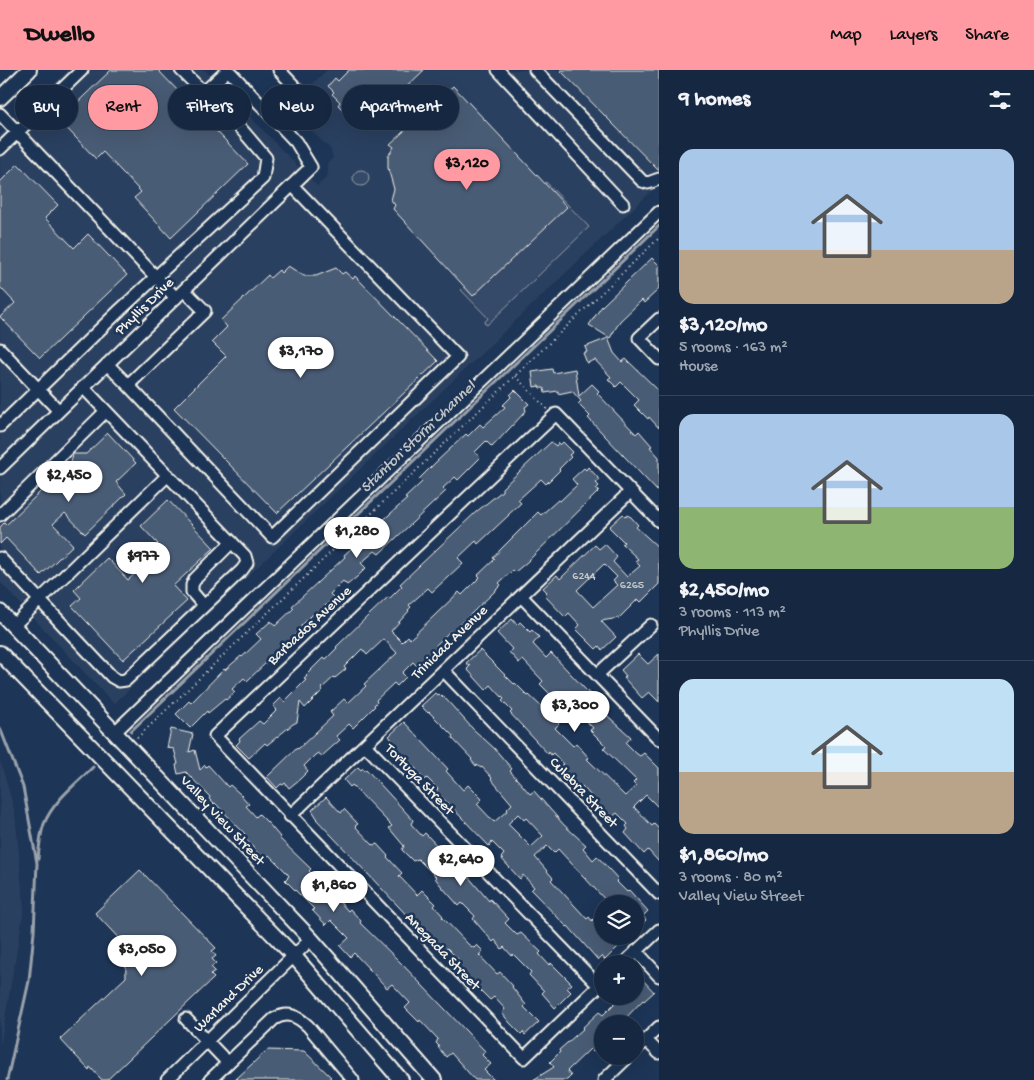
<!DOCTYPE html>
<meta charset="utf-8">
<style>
body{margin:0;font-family:"Gochi Hand",sans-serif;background:#1f3048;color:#f1f3f6;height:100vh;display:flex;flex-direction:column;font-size:19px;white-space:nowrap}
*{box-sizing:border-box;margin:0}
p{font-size:16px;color:#9ea6b1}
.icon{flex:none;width:28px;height:28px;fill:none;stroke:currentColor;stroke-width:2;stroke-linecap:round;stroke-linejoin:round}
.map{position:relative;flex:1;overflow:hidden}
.sheet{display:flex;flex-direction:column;background:#162841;width:375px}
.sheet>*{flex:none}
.banner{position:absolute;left:15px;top:15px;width:475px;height:45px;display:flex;gap:10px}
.buttons{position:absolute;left:594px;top:825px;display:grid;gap:10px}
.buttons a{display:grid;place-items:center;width:50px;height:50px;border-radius:50%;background:#162841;box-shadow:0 5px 20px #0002,0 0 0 1px #35445a;font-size:25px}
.price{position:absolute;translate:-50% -42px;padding:0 11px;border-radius:18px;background:#fff;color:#222;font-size:16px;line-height:32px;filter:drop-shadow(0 1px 2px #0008)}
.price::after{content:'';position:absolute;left:50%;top:30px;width:15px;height:11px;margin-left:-8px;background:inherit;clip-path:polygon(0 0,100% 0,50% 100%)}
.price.current{background:#ff9aa2;color:#111}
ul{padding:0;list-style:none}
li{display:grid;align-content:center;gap:10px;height:265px;padding:0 20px}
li+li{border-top:1px solid #35445a}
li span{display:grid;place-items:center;height:155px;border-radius:15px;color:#555}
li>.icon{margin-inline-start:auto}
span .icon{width:90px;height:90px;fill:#fffc;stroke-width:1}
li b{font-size:21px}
h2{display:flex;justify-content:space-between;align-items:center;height:60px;padding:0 20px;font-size:21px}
.chip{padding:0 18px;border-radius:22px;background:#162841;box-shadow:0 5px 20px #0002,0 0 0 1px #35445a;font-size:18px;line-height:45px}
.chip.current{background:#ff9aa2;color:#111}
header{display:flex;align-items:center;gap:30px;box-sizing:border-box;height:70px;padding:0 25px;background:#ff9aa2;color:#111}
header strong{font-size:24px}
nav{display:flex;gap:28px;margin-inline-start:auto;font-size:18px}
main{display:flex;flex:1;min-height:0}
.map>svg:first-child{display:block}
.built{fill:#2a4060}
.green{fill:#354a67;stroke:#949ea8}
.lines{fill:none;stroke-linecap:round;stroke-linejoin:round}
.stream{stroke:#9aa2ab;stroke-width:3}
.building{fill:#485b74;stroke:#f4f1e8;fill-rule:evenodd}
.minor-casing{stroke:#f4f1e8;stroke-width:15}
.major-casing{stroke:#f4f1e8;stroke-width:18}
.path{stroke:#f4f1e8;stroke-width:2;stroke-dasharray:1 4;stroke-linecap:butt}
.minor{stroke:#1d3557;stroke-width:11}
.major{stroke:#1d3557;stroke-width:14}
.labels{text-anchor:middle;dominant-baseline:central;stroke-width:5;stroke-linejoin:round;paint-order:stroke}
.number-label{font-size:12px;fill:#c9cccb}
.street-label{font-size:15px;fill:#f4f1e8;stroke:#1d3557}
.water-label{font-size:16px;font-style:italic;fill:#c0c3c4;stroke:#1d3557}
</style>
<header>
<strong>Dwello</strong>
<nav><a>Map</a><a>Layers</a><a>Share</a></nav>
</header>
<main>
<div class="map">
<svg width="659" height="1010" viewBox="0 0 659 1010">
<rect width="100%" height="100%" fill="#1d3557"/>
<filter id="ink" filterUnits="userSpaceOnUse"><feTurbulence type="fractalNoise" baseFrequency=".02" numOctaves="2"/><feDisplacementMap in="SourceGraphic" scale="10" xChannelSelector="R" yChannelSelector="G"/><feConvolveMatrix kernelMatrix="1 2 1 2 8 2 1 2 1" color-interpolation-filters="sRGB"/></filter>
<g filter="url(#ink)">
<path class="built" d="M69 0H205L317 116 327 107 328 101 327 93 333 88 331 80 288 37 327 0H659V114L114 634 0 512V65Z
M0 690 15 742 24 840 0 977Z"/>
<path class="green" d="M353 108a8 8 0 1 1 16 0a8 8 0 1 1-16 0Z
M546 112 589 157 487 255 484 253 488 248 461 220 465 216 474 225 566 137 545 114Z"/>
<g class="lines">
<path class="stream" d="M0 658 23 717 37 793 34 862 29 911 7 1010
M131 661 659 156
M38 789C39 778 40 765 44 754 53 731 76 714 93 697"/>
</g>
<path class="building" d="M111 0H158L248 94 171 168 134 128 141 122 103 82 96 89 59 50Z
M349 0H424L366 56 364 54 360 57 338 35 340 32 332 24 334 22 328 16 335 8 338 11Z
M560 0H659V101Z
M453 16 567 137 473 226 393 139 395 135 391 130 394 119 388 98V86L394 77 390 74Z
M18 94 58 135 45 148 74 178 88 164 127 205 40 288 0 247 15 233 0 217V112Z
M652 188 659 195V219L644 233 642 230 620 251 610 268 589 255 602 236Z
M288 196 304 206H316L336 198 342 204 345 202 353 209 355 206 438 291 277 443 174 338 226 286 212 272 227 257 221 250 268 205 270 208 279 200 281 203Z
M608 268 614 283 622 292 626 289 659 321V358L649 347 648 349 634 335 639 330 621 312 616 317 608 309 611 307 595 290 587 293 583 283 587 282 585 277Z
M552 299 553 303 575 299 579 326 592 314 599 321 597 323 636 364 639 361 652 376 650 377 659 387V423L588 348 590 346 578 334 581 331 572 321 558 324V321L545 323 544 318H540L539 316 534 317 532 302Z
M515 320 529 334 525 337 526 341 492 377 486 371 475 382 480 388 458 410 455 407 443 418 446 421 379 484 375 481 361 493 366 498 357 507 347 515 343 511 330 524 334 528 314 546 313 544 301 556 302 558 292 568 247 611 244 608 232 619 235 622 226 630 225 629 208 643 207 641 190 658 176 644 189 631 191 633 224 599 225 600 241 586 242 587 261 569 256 564 271 551 275 556 294 538 292 536 345 487 344 485 355 475 407 429 405 428 422 412 419 409 435 393 466 364 468 366 480 354 483 357 505 337 503 335 511 327 510 325Z
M108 363 136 393 116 412 126 424 85 464 65 443 53 454 73 475 41 505 6 468 0 474V457L4 453 6 455 71 392 73 384H86Z
M551 372 556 376 558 373 560 375 563 372 573 382 569 385 571 387 559 399 560 400 546 414 541 409 518 430 521 433 508 445H509L478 474 476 471 458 488 463 493 448 507 432 522 428 518 409 535 411 537 408 540 409 541 391 561 402 572 408 566 410 569 459 522 462 525 480 507 478 505 495 489 493 488 500 480 538 442 541 445 558 430 560 431 577 415 572 409 584 398 586 400 588 397 600 410 596 413 599 416 596 419 599 421 527 492 515 502 513 500 499 513 501 515 492 524 452 562 450 561 436 575 437 577 417 596 413 592 402 603 406 607 397 616 394 613 376 630 377 632 374 635 375 636 353 658 349 654 336 666 340 670 332 677 322 686 318 683 315 685 304 696 308 701 300 709 289 718 285 713 283 715 281 714 277 718 267 707 297 678 298 679 333 646 330 642 344 629 348 633 366 616 364 614 397 583 384 569 367 585 362 579 344 597 346 599 335 608 334 607 321 619 323 620 305 638 300 632 297 652 293 654 267 675 265 673 249 688 236 675 240 671 239 669 259 651 263 654 277 640 273 636 281 628 284 632 306 610 304 609 307 606 306 605 324 587 326 589 337 578 336 577 369 545 388 527 390 528 402 516 400 514 476 442 502 421V418Z
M168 430 214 478 173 516 187 531 123 590 72 536 81 528 74 520 107 488 128 510 148 492 144 487 158 474 141 456Z
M623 444 626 447 627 445 631 447 638 455 636 457 659 478V514L641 532 638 529 619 548 601 551 616 567 602 580 599 576 596 579 576 559 580 555 569 543 565 547 546 527 547 526 545 524 547 522 543 518 557 505 560 509 595 475 599 479 605 474 617 487 613 492 627 507 640 496 635 491 638 489 622 474 624 472 609 457ZM604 494 617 507 613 511 617 515 593 537 577 520Z
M512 549 517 555 520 552 530 562 532 560 539 567 533 574 546 588 551 583 602 637 600 639 631 667 626 673 637 684 640 686 644 683 659 698V738L646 725 634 737 652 756 654 754 659 759V792L648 780 644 784 634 773 625 763 628 759 626 756 628 754 617 743 611 748 590 728 592 727 582 716 580 717 560 696 563 694 553 683 551 685 549 682 548 684 510 643 512 641 502 631 504 629 502 627 491 615 486 620 467 599 470 596 466 593 480 580 514 614 515 613 528 626 529 625 545 640 559 654 555 658 573 676 576 673 589 688 587 689 625 726 636 716 633 713 636 710 603 678 606 676 590 660 593 658 575 639 570 644 540 614 543 611 523 590 519 593 509 582 512 579 497 563Z
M638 584 648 594 659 584V632L649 622 642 628 624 608 626 606 621 600Z
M435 623 438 625 439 624 442 627 443 626 473 659 494 678 512 699 510 701 530 724 534 721 564 755 586 775 583 778 593 790 597 786 618 809 616 811 627 822 629 820 648 841 643 846 646 850 635 861V834H609L558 779 554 783 547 776 535 787 553 808 551 810 587 849 589 847 592 851 593 849 602 859V866H614L621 874 605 890 602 886 598 890 568 856 567 857 531 820 534 817 523 805 520 809 510 798 501 788 504 784 492 772 489 776 436 721 438 719 427 708 425 710 416 701 417 700 390 672 392 670 389 666 404 652 448 699 446 701 463 720 468 715 482 729 477 734 494 752 508 740 507 739 512 734 491 709 492 708 482 697 481 698 477 695 476 696 471 690 472 689 452 668 453 666 429 642 428 643 421 636ZM518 744 524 750 526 748 543 766 531 777 508 754Z
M171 659 193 664 189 682 195 680 200 700 205 695 206 697 208 695 228 717 230 715 240 724 249 734 246 736 256 747 259 744 269 754 280 767 279 768 311 799 309 801 312 804V805L329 824 332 821 339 829 338 830 348 841 350 839 361 851 360 853 400 892 466 961 485 981 482 985 491 994 484 1000 494 1010H475L451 983 446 987 438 977 439 976 436 973 438 969 420 950 419 952 405 938 410 933 392 914 387 918 354 883 350 887 340 876 349 868 331 850 326 855 312 840 314 839 285 810 289 806 287 803 269 785 264 790 243 766 245 764 215 733 214 734 209 729 210 727 186 702 178 704 176 695 178 694 174 679 167 678Z
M358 697 361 700 363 698 365 701 366 699 413 750 411 754 422 766 425 763 458 798 460 797 466 804 489 831 490 829 509 849 505 853 517 865 521 863 541 882 539 884 549 895 551 893 572 914 567 918 571 922 555 938 542 923 544 921 529 905 531 902 513 884 512 886 504 877 502 879 495 870 493 872 473 849 475 846 462 833 459 836 442 817 435 808 436 807 418 789 413 791 402 780 404 776 389 758 392 756 352 715 350 717 344 710Z
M326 727 341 743 344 739 358 754 355 756 373 775 377 774 388 786 387 787 402 803 399 806 417 825 422 820 436 834 434 836 443 846 442 847 469 875 474 878 477 875 483 881 479 885 497 904 500 902 513 916 512 917 526 935 524 937 539 952 525 965 523 962 521 964 510 953 502 943 505 939 494 927 490 930 464 904 455 894 459 890 447 878 443 882 433 872 436 870 418 851 415 854 316 749 317 748 312 740Z
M140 800 216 878 212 881 216 886 212 889 216 893 211 897 215 901 210 904 214 908 107 1010H102L90 997 89 1000 60 969 126 907 125 875 95 843Z
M642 909 654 922 644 931 643 930 620 954H602V974L593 982 590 979 567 1001 571 1006 567 1010H533L554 997 550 992 560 982 559 980 583 959 582 958 599 942 603 945 617 931 613 926H635V916Z
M267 980 304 981 331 1007 327 1010H235Z"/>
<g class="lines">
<g class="minor-casing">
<path id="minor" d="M279 0 297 19
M498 0 623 134
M535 0 642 111 648 113 659 109
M204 22 228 0
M0 44 176 228
M0 79 82 0
M659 249 639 268 659 289
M0 279 59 341
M107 294 128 315 205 241 184 220
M128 315 272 467 458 287 292 115
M0 356 120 240 263 108 266 88 243 61 181 0
M0 398 311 97 296 72 228 0
M0 445 106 341
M0 488 112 607 119 611 126 610 242 500 247 493 245 486 83 317
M521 526 659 669
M204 536 192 522V515L195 509 232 472
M13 556 168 405
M443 600 659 824
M597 605 651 555
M115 662 659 142
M365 675 599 916
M290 746 630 422
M636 881 659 906
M623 894 659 860
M602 913 524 988 215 666 556 344 659 451
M186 949 228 993
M646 970 659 983
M635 980 659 957
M167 1010 311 869
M210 1010 274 949C288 941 297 946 308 956L353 1010
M604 1010 629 986"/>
</g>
<g class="major-casing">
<path id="major" d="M0 28 29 0
M0 542 311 869 434 1010
M0 583 294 886 401 1010"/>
</g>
<path class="path" d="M515 306 547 339
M137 668 659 168"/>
<use href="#minor" class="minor"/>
<use href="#major" class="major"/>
</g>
</g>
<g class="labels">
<g class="number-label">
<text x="584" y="507">6244</text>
<text x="632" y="516">6265</text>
</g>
<g class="street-label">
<text transform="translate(145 237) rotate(-44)">Phyllis Drive</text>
<text transform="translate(310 556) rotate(-43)">Barbados Avenue</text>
<text transform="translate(450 573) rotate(-44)">Trinidad Avenue</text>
<text transform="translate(419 710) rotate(46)">Tortuga Street</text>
<text transform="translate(583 723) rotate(46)">Culebra Street</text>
<text transform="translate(222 751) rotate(47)">Valley View Street</text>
<text transform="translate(442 882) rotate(46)">Anegada Street</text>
<text transform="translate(229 929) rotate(-44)">Warland Drive</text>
</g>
<g class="water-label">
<text transform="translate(419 368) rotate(-44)">Stanton Storm Channel</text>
</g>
</g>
</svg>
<div class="buttons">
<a><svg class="icon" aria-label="layers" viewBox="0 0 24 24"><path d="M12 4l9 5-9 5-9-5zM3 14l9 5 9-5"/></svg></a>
<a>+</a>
<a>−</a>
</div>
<b class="price current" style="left:467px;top:121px">$3,120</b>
<b class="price" style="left:301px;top:309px">$3,170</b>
<b class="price" style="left:69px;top:433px">$2,450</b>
<b class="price" style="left:357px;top:489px">$1,280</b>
<b class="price" style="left:143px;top:514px">$977</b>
<b class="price" style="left:575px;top:663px">$3,300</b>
<b class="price" style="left:461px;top:817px">$2,640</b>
<b class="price" style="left:334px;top:843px">$1,860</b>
<b class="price" style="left:142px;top:907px">$3,050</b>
<div class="banner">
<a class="chip">Buy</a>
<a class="chip current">Rent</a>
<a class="chip">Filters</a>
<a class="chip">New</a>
<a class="chip">Apartment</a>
</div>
</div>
<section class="sheet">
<h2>9 homes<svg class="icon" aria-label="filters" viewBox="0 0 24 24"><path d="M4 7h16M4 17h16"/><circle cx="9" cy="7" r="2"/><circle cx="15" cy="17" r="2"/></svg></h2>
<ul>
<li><span style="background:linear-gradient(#a9c7e8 65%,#b9a48a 0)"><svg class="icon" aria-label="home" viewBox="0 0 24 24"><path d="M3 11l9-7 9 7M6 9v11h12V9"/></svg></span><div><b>$3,120/mo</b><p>5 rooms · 163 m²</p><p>House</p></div></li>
<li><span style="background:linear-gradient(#a9c7e8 60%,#8fb573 0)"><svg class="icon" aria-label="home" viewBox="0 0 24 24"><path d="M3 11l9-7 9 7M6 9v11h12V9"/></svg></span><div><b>$2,450/mo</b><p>3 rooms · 113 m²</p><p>Phyllis Drive</p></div></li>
<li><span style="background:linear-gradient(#bfe0f5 60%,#b9a48a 0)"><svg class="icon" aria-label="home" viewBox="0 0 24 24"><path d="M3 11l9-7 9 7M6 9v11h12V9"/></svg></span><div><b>$1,860/mo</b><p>3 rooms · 80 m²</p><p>Valley View Street</p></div></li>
</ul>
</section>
</main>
